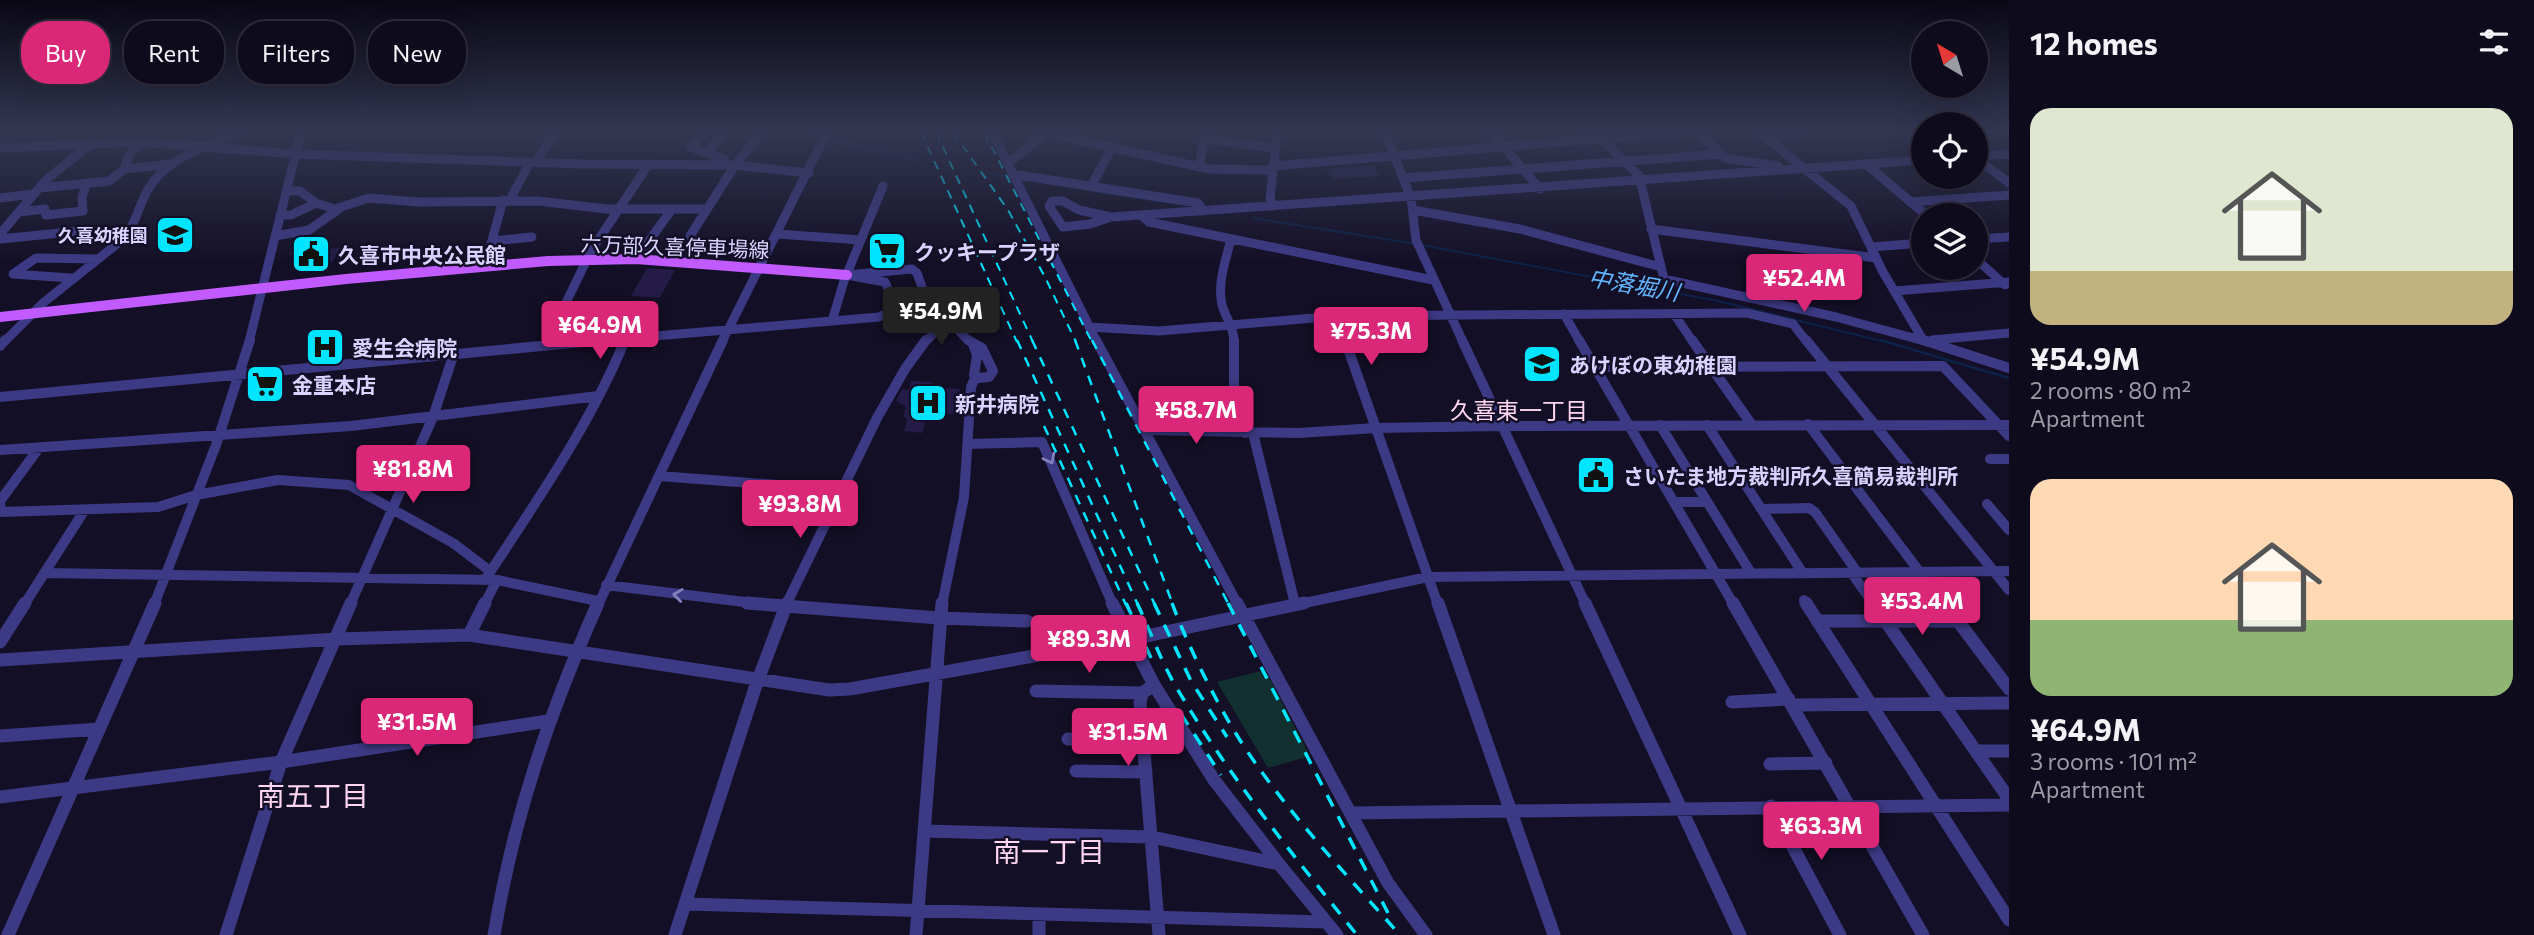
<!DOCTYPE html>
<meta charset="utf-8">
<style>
body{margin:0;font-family:Commissioner,"Noto Sans JP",sans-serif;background:#171425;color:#f1f3f6;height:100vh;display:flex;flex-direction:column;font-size:26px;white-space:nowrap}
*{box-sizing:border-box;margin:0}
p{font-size:23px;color:#9b9ba3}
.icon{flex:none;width:38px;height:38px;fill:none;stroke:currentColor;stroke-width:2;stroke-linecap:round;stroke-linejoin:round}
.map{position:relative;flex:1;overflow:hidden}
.side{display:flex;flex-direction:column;background:#0e0b1c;width:525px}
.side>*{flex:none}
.guide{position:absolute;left:21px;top:21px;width:665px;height:63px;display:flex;gap:14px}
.needle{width:46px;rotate:322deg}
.fabs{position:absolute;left:1911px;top:21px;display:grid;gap:14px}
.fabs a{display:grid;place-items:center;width:77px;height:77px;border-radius:50%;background:#0e0b1c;box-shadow:0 7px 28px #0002,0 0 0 2px #2e2b3b;font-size:35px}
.price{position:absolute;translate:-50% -60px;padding:0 16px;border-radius:7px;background:#db2777;color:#fff;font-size:23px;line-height:46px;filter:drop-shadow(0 2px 4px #0008)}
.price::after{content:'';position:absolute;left:50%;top:42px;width:21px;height:16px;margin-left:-10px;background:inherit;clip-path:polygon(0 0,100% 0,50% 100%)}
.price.on{background:#222;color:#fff}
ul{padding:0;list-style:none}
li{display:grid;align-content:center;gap:14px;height:371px;padding:0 21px}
li span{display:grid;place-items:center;height:217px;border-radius:21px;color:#555}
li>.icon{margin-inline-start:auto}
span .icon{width:126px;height:126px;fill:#fffc;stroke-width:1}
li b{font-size:30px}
h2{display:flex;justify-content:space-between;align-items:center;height:84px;padding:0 21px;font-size:30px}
.pill{padding:0 24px;border-radius:28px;background:#0e0b1c;box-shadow:0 7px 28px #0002,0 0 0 2px #2e2b3b;font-size:24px;line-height:63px}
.pill.on{background:#db2777;color:#fff}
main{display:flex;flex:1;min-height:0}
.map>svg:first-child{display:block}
.green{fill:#12302f}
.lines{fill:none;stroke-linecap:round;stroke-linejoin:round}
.stream-far1{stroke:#0c2248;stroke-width:2}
.stream{stroke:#0c2248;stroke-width:2.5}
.building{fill:#241b47}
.minor-far2{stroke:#3d3a85;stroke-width:9}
.minor-far1{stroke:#3d3a85;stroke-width:10}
.minor{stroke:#3d3a85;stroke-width:13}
.major{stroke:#c25bff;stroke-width:10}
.rail-far2{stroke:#00e5ff;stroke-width:2;stroke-dasharray:9 7;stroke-linecap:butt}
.rail-far1{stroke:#00e5ff;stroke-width:2.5;stroke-dasharray:10 9;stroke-linecap:butt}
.rail{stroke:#00e5ff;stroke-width:3.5;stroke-dasharray:13 11;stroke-linecap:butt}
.oneway{stroke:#837fbc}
.labels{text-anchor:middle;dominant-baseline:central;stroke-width:5;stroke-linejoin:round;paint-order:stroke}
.far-poi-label{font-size:18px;font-weight:bold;fill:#d9d4ff;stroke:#130f26;text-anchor:end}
.street-label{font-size:21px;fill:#d9d4ff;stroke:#130f26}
.poi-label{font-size:21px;font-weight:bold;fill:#d9d4ff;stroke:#130f26;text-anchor:start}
.water-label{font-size:23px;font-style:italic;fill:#62b6ff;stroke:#130f26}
.neighbourhood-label{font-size:23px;fill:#ffd6f0;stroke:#130f26}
.near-neighbourhood-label{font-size:28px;fill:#ffd6f0;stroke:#130f26}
</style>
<main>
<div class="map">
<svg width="2009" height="935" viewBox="0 0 2009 935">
<rect width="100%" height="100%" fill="#130f26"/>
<path class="green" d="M1265 670 1310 756 1268 768 1217 682Z"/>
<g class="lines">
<path class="stream-far1" d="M796 132 820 138
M827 139 917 160
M987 173 1012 178
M1091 191 1164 202
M1253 218 1416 244
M1422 245 1718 301 1886 342"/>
<path class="stream" d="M1880 340 2009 378"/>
</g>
<path class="building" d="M1374 165 1381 176 1332 179 1326 169Z
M329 244 326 249 340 248 332 262 295 263 298 259H293L296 255H289L295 246Z
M647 268 675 270 660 298 631 296Z
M911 381 932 382V387L960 389 955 414 928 413 922 433 904 431 907 419 903 417 906 407 896 401 902 389 909 390Z"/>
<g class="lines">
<path class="minor-far2" d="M705 132 690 147 724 159 723 165
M992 132 1097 342
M1385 132 1411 198 1416 240 1463 342
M1491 132 1540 189
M1595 132 1639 176 1664 279 1836 317 1928 342
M1698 132 1725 158 1778 166
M1759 132 1851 206 1883 272 1923 340
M1047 133 1209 169 1273 170
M1763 135 1799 132
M1204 139 1275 148
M0 148 141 142 296 154 582 164 735 165 809 173
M706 153 725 132
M1976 156 2009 154
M1976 158 2009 183
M536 162 555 132
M1007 164 1047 132
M1866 164 1926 215
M1273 166 1678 132
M1199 167 1205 135
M124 169 170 164
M1012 174 1198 203 1203 211
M1403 178 1721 154
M1091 186 1113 146
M39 188 109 181 124 169 130 154 141 142
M286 191H300L316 203 335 209 369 198 418 202 538 201 607 209H707
M0 198 33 194
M510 200 530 162
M1052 201H1063L1079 210 1111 217 1090 224 1063 227 1049 206Z
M1910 202 2009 195
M1273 206 1270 199 1277 132
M1413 210 1520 229 1661 267
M19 212 45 209 46 215 83 211 82 197 87 183
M280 215H291L316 203
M1141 215 1149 222 1433 280
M1111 217 1923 160
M1651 229 1876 258
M0 234 46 180 93 142
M778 234 861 240
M275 236 309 230 339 209
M690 236 735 165 762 132
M0 239 80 231
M1231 239C1226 260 1217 283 1222 305 1226 319 1234 327 1234 342
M1976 239 2009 237
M493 241 532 237
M1871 247 1923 243
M636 259 672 209
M1976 259 2005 285
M485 266 503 200
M912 269 917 273 926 298C917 307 907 310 895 304L885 282 847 275Z
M71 278 13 274 36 258 98 259
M1894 291 2009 282
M935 308C952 316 956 332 971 342
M1564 314 1580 342
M1674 314 1693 342
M1337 316 1346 342
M832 321 844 281 883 186
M1089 327 1159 331 1337 316 1747 313 1793 324 1807 342
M1932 340 2009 333
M4 342 43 303 122 240C135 226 138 208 147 191 166 157 206 147 239 132
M249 342 301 132
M547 342 591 251 648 165
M584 342 879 317 899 307
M624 342 626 338
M722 342 827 132
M925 342 950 318"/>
<path class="minor-far1" d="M968 340 982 348 993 371 989 377 979 378 974 375 977 355 973 344
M1096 340 1238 605
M1234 340V402L1245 433
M1345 340 1438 605
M1462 340 1586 605
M1579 340 1734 605
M1692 340 1752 425
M1806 340 2009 590
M1923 340 2009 368
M546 345 548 340
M0 346 5 340
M1594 367 1943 366 2009 436
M0 397 605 340
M1808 424 1919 571
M1660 425 1751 573
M1707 425 1802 572
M1146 430 1299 433 1376 428 1502 426 2009 425
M1253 433 1295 604
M968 444 1042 442 1113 605
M0 450 351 426 598 396
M1990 459H2009
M659 476 842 490
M0 501 1 512 158 507 196 495 278 480 349 485 453 543 490 571
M0 501 39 448
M1675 502H1707
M1987 504 2009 530
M1761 509 1809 508 1815 512 1857 572
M1851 572 1874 605
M44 573 497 580 598 601
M487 577C537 500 590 425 625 340
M606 585 769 605
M1804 600 1807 605
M24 605 84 511
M154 605 216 445 250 340
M350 605 433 417 454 353
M484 605 497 580
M598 605 723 340
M786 605 877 418 905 369 926 340
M942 605 964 497 971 387 976 376
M1295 605 1428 577 2009 571"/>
<path class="minor" d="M747 603 939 618 1027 621
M1112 603 1154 685 1142 693 1140 703 1159 935
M1237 603 1388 883 1426 935
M1438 603 1554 935
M1585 603 1740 935
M1733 603 1923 935
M1806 603 2009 920
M1873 603 2009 799
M1817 621H1958L2009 689
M469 635 485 603
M0 642 25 603
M0 660 337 639 469 635 829 690 850 689 1151 635 1304 603
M1036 691 1142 693
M1732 702 1789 699
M1792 705 2009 703
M0 736 99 729
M1068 739 1144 740
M1976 751H2009
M1770 764 1826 763
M1076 771 1146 772
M0 797 281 762 548 721
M1771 806 1840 935
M1351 813 2009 805
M925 831 1152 837 1279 864 1214 780 1154 685
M1279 864 1337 935
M686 904 1326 922
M1039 914V935
M8 935 155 603
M226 935 281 762 351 603
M494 935C514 815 549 714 598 603
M675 935 755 688 787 603
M916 935 942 603"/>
<path class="major" d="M0 317 346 279 548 261 636 259 847 275"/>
<path class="rail-far2" d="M921 132 1017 342
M936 132 1033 342
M953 132 1008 210 1045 277 1076 342
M984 132 1092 342"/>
<path class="rail-far1" d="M1017 340 1138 605
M1032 340 1155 605
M1075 340 1173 605
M1092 340 1229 605
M1044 426 1126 605"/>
<path class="rail" d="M1126 603 1151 658
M1137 603C1150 630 1160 659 1175 685 1227 774 1293 855 1357 935
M1154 603 1191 681 1227 737
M1172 603C1187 644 1215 700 1238 737 1282 807 1345 873 1400 935
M1228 603 1388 913
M1181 714 1221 775"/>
</g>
<defs><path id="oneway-chevron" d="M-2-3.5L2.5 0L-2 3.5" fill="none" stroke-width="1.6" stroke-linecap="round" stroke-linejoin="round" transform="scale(1.75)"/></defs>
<g class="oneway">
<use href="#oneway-chevron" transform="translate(1050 459) rotate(63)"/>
<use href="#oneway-chevron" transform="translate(678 595) rotate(-173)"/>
</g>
<linearGradient id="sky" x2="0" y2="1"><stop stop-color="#0a0815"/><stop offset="0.5" stop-color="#333752"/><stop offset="1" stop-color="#333752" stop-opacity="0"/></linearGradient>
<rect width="2009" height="263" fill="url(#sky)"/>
<defs>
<g id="school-square" transform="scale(2.0125)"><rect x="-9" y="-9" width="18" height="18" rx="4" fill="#00e5ff" stroke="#130f26"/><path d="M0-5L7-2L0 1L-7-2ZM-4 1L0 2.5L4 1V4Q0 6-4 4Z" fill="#111"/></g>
<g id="supermarket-square" transform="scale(2.0125)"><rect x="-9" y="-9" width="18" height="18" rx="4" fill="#00e5ff" stroke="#130f26"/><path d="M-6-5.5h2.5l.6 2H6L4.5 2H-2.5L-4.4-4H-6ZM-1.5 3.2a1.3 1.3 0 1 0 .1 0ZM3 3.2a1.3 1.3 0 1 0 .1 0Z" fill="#111"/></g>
<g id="civic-square" transform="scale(2.0125)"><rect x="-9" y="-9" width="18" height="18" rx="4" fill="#00e5ff" stroke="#130f26"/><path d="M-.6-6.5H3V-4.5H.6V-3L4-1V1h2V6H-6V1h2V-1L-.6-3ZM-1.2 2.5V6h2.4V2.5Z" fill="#111"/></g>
<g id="hospital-square" transform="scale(2.0125)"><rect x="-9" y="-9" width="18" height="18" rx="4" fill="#00e5ff" stroke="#130f26"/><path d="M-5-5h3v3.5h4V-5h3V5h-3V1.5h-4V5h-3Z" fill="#111"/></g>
</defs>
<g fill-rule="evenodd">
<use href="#school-square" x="175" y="235"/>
<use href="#supermarket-square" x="887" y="251"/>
<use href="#civic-square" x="311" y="254"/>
<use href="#hospital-square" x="325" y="347"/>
<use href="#school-square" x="1542" y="364"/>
<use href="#supermarket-square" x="265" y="384"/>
<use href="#hospital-square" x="928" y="403"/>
<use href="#civic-square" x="1596" y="475"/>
</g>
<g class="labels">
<g class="far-poi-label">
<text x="148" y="235">久喜幼稚園</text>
</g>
<g class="street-label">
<text transform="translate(675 246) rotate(2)">六万部久喜停車場線</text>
</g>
<g class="poi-label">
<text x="914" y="251">クッキープラザ</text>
<text x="338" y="254">久喜市中央公民館</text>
<text x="352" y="347">愛生会病院</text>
<text x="1569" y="364">あけぼの東幼稚園</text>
<text x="292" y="384">金重本店</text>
<text x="955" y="403">新井病院</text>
<text x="1623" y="475">さいたま地方裁判所久喜簡易裁判所</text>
</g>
<g class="water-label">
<text transform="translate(1634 284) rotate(10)">中落堀川</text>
</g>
<g class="neighbourhood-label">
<text x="1519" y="410">久喜東一丁目</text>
</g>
<g class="near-neighbourhood-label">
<text x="313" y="795">南五丁目</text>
<text x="1049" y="851">南一丁目</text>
</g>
</g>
</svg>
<div class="fabs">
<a><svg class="needle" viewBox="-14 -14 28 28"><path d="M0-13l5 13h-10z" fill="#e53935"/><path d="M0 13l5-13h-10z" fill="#9b9ba3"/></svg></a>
<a><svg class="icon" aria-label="locate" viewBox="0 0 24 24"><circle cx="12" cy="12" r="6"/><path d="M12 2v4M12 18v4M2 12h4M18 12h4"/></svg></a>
<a><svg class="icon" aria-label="layers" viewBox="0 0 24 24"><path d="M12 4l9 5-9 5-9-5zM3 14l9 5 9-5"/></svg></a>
</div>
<b class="price" style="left:1804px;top:314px">¥52.4M</b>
<b class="price on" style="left:941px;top:347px">¥54.9M</b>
<b class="price" style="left:600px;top:361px">¥64.9M</b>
<b class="price" style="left:1371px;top:367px">¥75.3M</b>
<b class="price" style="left:1196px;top:446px">¥58.7M</b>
<b class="price" style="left:413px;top:505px">¥81.8M</b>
<b class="price" style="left:800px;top:540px">¥93.8M</b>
<b class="price" style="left:1922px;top:637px">¥53.4M</b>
<b class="price" style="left:1089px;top:675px">¥89.3M</b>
<b class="price" style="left:417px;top:758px">¥31.5M</b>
<b class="price" style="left:1128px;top:768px">¥31.5M</b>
<b class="price" style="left:1821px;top:862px">¥63.3M</b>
<div class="guide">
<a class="pill on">Buy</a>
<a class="pill">Rent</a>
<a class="pill">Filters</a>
<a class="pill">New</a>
</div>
</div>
<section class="side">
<h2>12 homes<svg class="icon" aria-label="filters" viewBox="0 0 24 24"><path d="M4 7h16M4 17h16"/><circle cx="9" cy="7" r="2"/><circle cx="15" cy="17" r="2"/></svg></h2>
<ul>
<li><span style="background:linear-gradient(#dfe7d0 75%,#c2b280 0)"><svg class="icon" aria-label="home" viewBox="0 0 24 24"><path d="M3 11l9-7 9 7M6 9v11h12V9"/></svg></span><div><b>¥54.9M</b><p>2 rooms · 80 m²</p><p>Apartment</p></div></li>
<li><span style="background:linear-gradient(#ffd9b3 65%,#8fb573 0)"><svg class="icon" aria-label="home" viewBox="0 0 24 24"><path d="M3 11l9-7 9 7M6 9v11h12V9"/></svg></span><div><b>¥64.9M</b><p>3 rooms · 101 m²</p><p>Apartment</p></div></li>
</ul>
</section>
</main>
